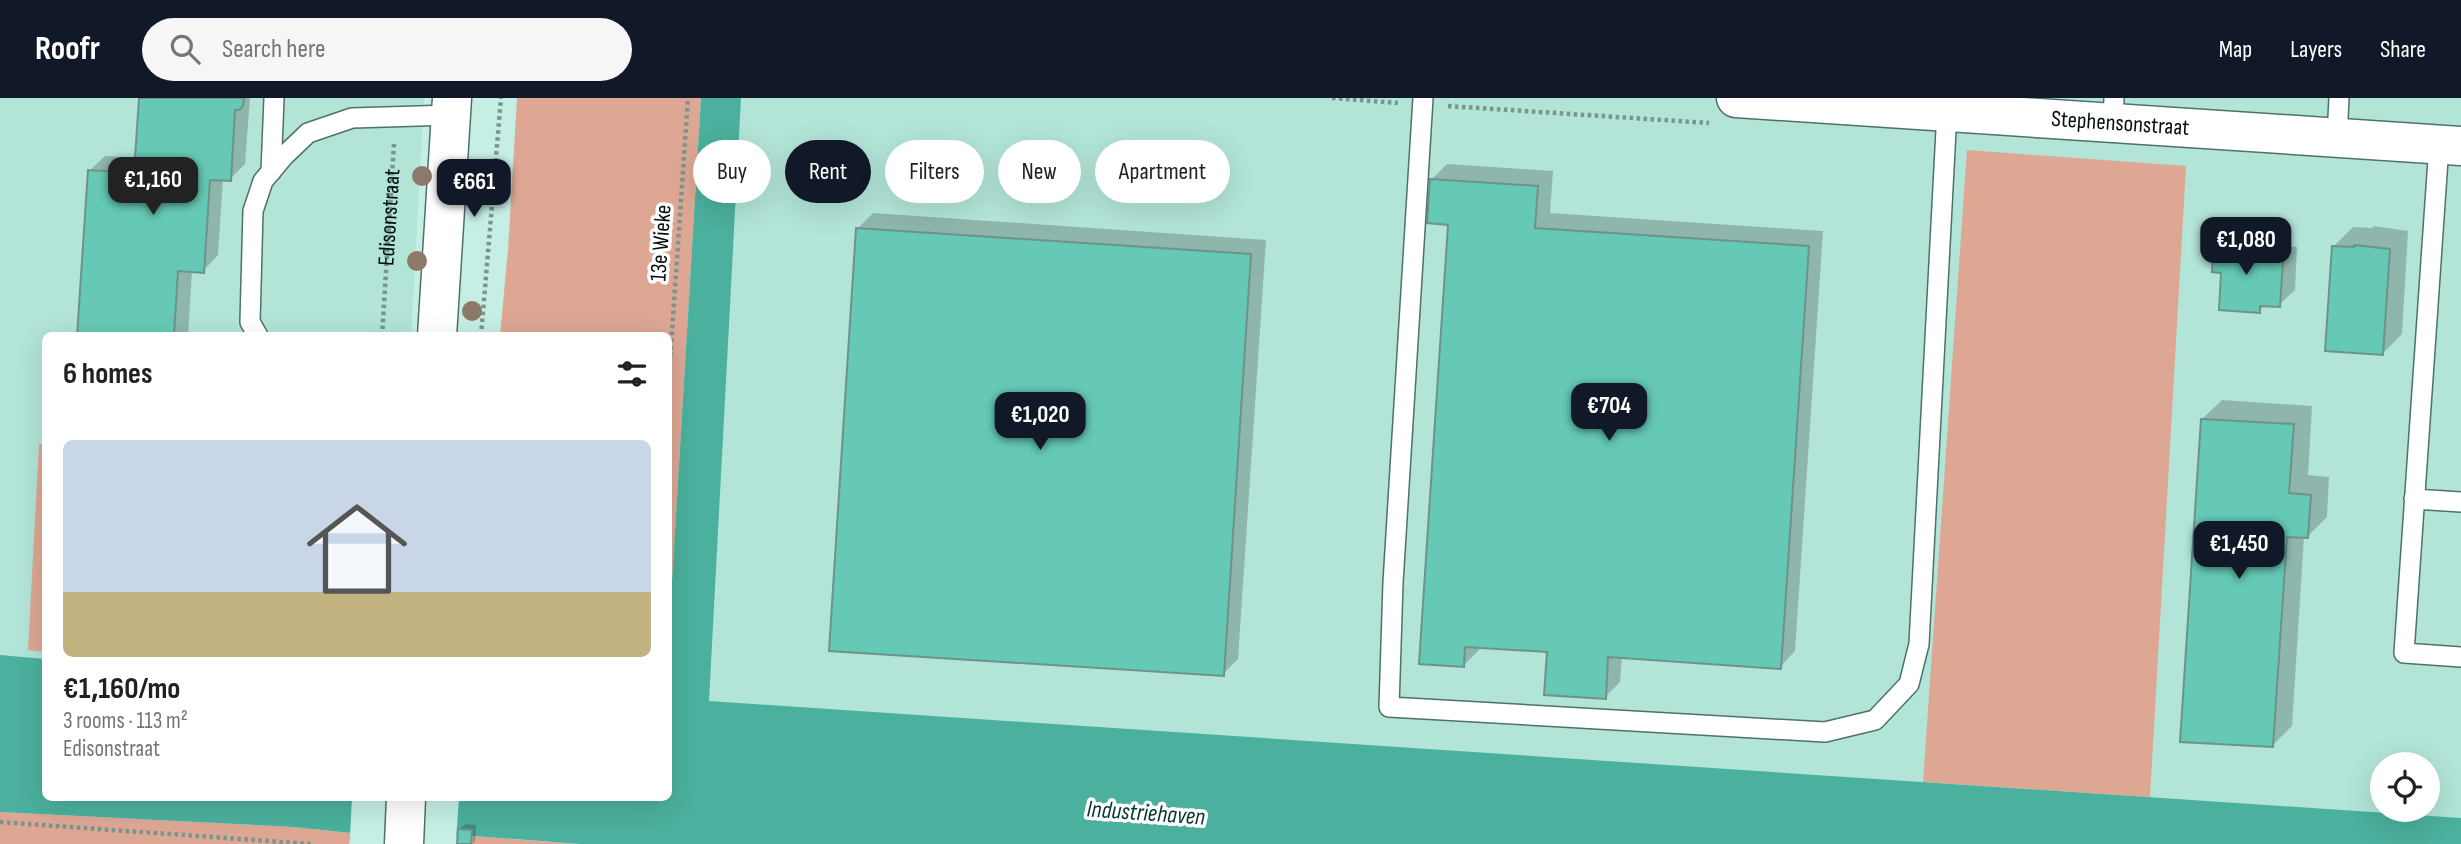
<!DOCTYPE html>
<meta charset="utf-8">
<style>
body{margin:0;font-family:"Sofia Sans Condensed",sans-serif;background:#f6f6f6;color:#202124;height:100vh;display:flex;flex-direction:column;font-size:26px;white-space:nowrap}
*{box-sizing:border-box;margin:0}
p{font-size:23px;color:#757577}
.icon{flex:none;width:38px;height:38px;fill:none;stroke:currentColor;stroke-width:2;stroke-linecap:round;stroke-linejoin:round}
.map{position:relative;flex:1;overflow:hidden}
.panel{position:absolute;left:42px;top:234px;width:630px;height:469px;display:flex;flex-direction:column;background:#fff;border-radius:10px;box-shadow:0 7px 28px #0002}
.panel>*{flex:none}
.hud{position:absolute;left:693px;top:42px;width:665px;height:63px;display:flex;gap:14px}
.buttons{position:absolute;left:2370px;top:654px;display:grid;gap:14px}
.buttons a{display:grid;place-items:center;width:70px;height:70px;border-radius:50%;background:#fff;box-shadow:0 7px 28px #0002;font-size:35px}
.price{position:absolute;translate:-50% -60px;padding:0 16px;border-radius:14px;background:#111827;color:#fff;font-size:23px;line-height:46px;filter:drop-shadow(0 2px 4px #0008)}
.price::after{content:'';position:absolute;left:50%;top:42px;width:21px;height:16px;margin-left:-10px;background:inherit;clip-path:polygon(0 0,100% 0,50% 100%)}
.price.current{background:#222;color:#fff}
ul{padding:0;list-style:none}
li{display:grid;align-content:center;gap:14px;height:371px;padding:0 21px}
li+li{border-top:2px solid #e0e0e0}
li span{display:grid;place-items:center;height:217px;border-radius:10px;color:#555}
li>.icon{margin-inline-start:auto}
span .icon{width:126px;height:126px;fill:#fffc;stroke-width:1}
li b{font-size:30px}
h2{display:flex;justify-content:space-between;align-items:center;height:84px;padding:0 21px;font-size:30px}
.chip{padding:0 24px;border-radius:32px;background:#fff;box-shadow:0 7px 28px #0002;font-size:24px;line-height:63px}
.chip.current{background:#111827;color:#fff}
header{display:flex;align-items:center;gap:42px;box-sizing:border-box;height:98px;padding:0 35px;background:#111827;color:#fff}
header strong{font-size:33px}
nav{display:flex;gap:38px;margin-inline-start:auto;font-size:24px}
.search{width:490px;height:63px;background:#f6f6f6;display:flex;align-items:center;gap:18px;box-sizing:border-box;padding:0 24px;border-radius:38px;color:#757577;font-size:26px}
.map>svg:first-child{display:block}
.built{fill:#b2e4d8;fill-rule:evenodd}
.green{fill:#dda794}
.water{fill:#4bb09d}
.pier{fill:#c5eee4}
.shadow{fill:#0003}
.building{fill:#65c9b5;stroke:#6d938a;stroke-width:2}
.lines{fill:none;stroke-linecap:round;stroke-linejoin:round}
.lane-casing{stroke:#4d7269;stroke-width:22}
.secondary-casing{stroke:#4d7269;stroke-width:41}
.path{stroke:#78958e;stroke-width:4.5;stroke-dasharray:3.5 3.5;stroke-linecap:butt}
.lane{stroke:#fff;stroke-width:19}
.secondary{stroke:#fff;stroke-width:38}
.tree{fill:#8c7967}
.labels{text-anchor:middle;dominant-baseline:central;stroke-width:7;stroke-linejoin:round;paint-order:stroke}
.street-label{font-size:23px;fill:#03100d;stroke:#fff}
.water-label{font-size:24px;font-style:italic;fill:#05362e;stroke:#fff}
</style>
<header>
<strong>Roofr</strong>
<div class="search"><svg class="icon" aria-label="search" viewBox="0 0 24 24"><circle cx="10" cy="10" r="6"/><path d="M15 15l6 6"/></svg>Search here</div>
<nav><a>Map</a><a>Layers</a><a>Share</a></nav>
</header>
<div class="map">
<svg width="2461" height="746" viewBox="0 0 2461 746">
<rect width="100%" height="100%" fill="#c5eee4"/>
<path class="built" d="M0 0H424L411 238H46L45 621 0 618Z
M732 0H2461V736L687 616ZM2382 667H2427V712H2382Z"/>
<path class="green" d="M517 0H701L669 534 668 238H500L508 152Z
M1967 52 2186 68 2150 699 1923 684Z
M39 346H46L45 554 28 552Z
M0 714 293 729 351 735 349 746H0Z
M473 738 579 746H472Z"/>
<path class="water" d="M701 0H741L709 603 2461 720V746H580L473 738 351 735 293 729 0 714V557L45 561 46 700H668L669 534Z"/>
<path class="pier" d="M352 700H459L456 743 350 738Z"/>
<path class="shadow" d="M141 0H250L245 66 230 81H223L218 157 203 173 192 172 188 238H79L89 73 105 58 137 60Z
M1447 66 1553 73 1550 115 1823 133 1795 553 1780 569 1622 558 1620 584 1605 599 1549 553 1479 548V552L1463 568 1450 125 1432 81Z
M873 115 1266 142 1238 561 1223 576 858 130Z
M2231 125 2269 128 2268 147 2297 149 2295 192 2279 207 2266 206 2259 213 2223 173 2215 141Z
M2374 128 2408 133 2402 236 2383 255 2334 148 2353 129 2372 130Z
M2222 302 2312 308 2308 377 2329 379 2327 419 2308 438H2304L2292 628 2272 648 2202 321Z
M465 726 476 727 475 743 472 746H459L460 731Z"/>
<path class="building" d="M139 0H244L243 8 239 12H235L231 83 210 82 204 175 178 173 174 238H77L88 72 134 75Z
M1430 81 1538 88 1535 130 1809 148 1781 571 1608 559 1606 601 1544 597 1547 554 1465 549 1464 569 1419 566 1448 127 1427 125Z
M856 130 1251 156 1224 578 829 553Z
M2214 140 2255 142 2253 162 2283 163 2280 209 2260 208V215L2219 212 2221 175 2212 174Z
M2354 147 2390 151 2383 257 2325 253 2332 148 2354 149Z
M2201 321 2294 326 2289 395 2311 397 2308 440 2287 439 2273 649 2180 644Z
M458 731 472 732 471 746H457Z"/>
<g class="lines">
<g class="lane-casing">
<path id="lane" d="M1423 0 1393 485 1389 609 1825 634 1875 622 1909 586 1919 546 1947 13
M2113 25 2114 0
M2337 40 2339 0
M2439 47 2404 555 2461 559
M271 74 274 0
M258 238 250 224 253 113 263 83 284 58 308 35 352 20 451 17
M2414 401 2461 404"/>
</g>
<g class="secondary-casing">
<g id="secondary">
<path id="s2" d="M1736 0 2461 48"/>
<path d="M437 238 452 0"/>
<path d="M404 746 406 700"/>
</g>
</g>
<g class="path">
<path d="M1332 0 1398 5"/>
<path d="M1448 8 1709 25"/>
<path id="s1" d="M382 238 394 46"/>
<path d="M481 238 501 0"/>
<path d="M668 293 688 0"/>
<path d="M0 724 311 746"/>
</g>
<use href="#lane" class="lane"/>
<use href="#secondary" class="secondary"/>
</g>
<g class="tree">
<circle cx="422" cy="78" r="10"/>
<circle cx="417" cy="163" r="10"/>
<circle cx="472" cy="213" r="10"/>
</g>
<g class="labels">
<g class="street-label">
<text stroke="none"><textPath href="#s2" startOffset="385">Stephensonstraat</textPath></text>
<text stroke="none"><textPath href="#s1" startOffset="119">Edisonstraat</textPath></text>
<text transform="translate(661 145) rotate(-86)">13e Wieke</text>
</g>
<g class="water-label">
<text transform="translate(1146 715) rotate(4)">Industriehaven</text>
</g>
</g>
</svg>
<div class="buttons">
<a><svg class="icon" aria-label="locate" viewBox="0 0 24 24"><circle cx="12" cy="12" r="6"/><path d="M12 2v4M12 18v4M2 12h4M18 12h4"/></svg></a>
</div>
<b class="price current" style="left:153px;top:119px">€1,160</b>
<b class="price" style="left:474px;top:121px">€661</b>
<b class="price" style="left:2246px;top:179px">€1,080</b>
<b class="price" style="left:1609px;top:345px">€704</b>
<b class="price" style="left:1040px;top:354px">€1,020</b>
<b class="price" style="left:2239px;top:483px">€1,450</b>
<div class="hud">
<a class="chip">Buy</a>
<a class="chip current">Rent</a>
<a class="chip">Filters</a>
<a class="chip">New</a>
<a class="chip">Apartment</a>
</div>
<section class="panel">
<h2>6 homes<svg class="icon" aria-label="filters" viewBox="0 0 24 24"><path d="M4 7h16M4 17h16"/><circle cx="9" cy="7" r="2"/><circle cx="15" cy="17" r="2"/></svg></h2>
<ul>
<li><span style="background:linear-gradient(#c9d6e8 70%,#c2b280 0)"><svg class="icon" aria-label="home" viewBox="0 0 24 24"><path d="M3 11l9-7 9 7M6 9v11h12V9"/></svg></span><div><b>€1,160/mo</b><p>3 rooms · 113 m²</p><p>Edisonstraat</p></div></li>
</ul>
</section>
</div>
